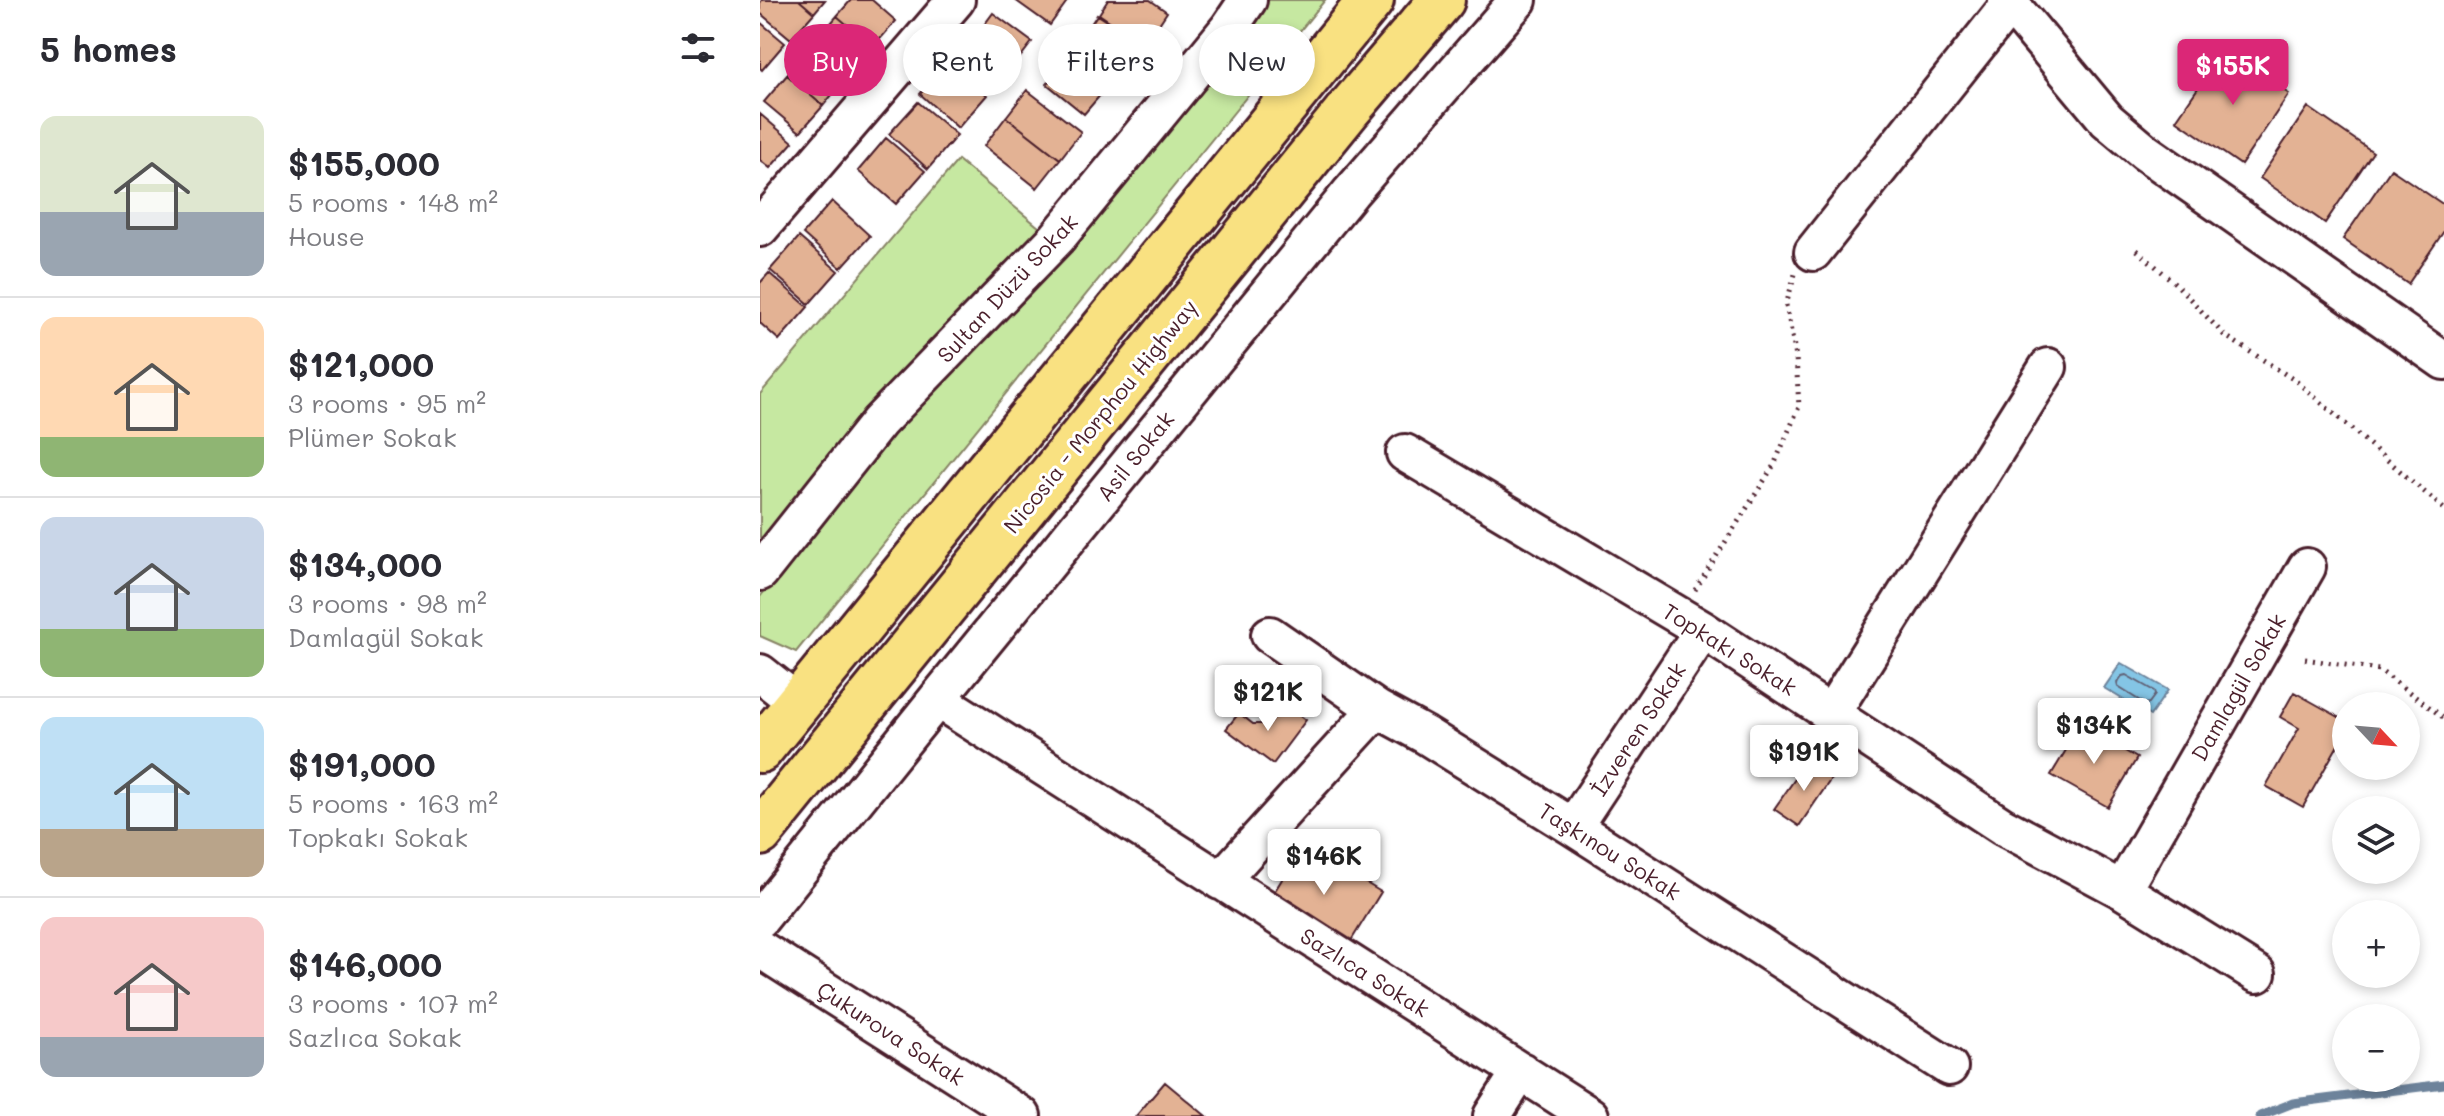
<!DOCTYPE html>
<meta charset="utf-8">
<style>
body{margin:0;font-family:Mali,sans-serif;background:#f7f7f7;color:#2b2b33;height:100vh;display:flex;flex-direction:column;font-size:30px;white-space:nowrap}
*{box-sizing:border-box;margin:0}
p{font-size:26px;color:#7c7c81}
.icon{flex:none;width:44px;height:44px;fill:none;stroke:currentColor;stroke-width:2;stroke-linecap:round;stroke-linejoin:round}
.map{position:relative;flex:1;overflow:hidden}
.sheet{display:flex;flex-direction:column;background:#fff;width:760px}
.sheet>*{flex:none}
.hud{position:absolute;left:24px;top:24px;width:760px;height:72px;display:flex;gap:16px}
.needle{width:52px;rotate:116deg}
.fabs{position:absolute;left:1572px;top:692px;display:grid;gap:16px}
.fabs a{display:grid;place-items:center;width:88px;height:88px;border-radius:50%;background:#fff;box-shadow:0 4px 12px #0003;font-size:40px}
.price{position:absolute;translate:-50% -68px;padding:0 18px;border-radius:8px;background:#fff;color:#222;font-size:26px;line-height:52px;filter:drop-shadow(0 2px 4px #0008)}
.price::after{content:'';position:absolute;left:50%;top:48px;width:24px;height:18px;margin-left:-12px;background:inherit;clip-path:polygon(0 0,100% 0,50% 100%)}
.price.active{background:#db2777;color:#fff}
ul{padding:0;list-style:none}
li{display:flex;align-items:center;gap:24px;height:200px;padding:0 40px}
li+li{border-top:2px solid #e1e1e2}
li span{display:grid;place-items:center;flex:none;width:224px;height:160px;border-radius:16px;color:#555}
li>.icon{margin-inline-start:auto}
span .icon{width:96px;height:96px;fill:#fffc;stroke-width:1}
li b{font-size:34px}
h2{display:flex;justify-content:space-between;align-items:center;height:96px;padding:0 40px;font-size:34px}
.pill{padding:0 28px;border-radius:36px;background:#fff;box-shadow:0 4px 12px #0003;font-size:28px;line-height:72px}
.pill.active{background:#db2777;color:#fff}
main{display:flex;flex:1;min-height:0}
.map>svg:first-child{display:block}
.green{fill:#c6e8a1;stroke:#888466;stroke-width:2}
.water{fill:#84c5e5;stroke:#6d839b;stroke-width:2}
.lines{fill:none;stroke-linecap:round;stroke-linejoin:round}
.shore{stroke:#616175;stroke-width:2}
.stream{stroke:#6d839b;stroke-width:9}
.building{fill:#e3b294;stroke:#4a1f2b;stroke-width:2}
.minor-casing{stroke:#4a1f2b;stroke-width:42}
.highway-casing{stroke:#4a1f2b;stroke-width:50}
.path{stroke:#4a1f2b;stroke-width:5;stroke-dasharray:2 6;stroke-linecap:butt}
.minor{stroke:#fff;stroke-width:36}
.highway{stroke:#f9e181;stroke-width:44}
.labels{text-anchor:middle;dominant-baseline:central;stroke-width:6;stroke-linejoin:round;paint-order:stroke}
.street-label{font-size:22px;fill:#4a1f2b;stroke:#fff}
</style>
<main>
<section class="sheet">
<h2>5 homes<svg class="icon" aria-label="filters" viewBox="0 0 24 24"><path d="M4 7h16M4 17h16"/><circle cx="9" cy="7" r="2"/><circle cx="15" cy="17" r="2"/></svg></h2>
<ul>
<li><span style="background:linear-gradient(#dfe7d0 60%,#9aa5b1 0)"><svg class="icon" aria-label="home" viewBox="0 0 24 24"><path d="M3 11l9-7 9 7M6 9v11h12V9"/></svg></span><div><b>$155,000</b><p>5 rooms · 148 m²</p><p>House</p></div></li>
<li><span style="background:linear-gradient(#ffd9b3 75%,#8fb573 0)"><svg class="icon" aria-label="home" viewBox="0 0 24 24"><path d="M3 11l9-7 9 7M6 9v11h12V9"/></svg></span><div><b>$121,000</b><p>3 rooms · 95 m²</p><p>Plümer Sokak</p></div></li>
<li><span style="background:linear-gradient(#c9d6e8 70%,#8fb573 0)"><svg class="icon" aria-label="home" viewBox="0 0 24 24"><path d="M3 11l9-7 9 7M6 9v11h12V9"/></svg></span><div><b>$134,000</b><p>3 rooms · 98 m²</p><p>Damlagül Sokak</p></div></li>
<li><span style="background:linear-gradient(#bfe0f5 70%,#b9a48a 0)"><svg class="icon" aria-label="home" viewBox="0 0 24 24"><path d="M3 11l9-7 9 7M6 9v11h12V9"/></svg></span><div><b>$191,000</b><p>5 rooms · 163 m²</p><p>Topkakı Sokak</p></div></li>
<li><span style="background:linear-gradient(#f6c9c9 75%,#9aa5b1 0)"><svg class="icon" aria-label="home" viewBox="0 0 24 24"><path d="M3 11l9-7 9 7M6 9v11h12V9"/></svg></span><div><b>$146,000</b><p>3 rooms · 107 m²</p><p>Sazlıca Sokak</p></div></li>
</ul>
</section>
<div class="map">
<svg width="1684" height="1116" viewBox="0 0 1684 1116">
<rect width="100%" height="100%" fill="#fff"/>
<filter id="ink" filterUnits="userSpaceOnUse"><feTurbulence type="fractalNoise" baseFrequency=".0125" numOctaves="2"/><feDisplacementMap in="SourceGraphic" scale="16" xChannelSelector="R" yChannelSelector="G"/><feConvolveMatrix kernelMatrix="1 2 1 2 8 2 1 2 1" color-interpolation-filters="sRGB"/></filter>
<g filter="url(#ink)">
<path class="green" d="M508 0H565L36 652 0 636V597L29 560 0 537V394L198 160 309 252 487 31Z"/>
<path class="water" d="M1361 663 1408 690 1390 716 1344 688Z"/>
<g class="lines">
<path class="shore" d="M1366 675 1394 691 1395 695 1389 703 1385 704 1358 687 1357 683 1362 676Z"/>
<path class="stream" d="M1500 1116 1533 1103 1684 1084"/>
</g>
<path class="building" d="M2 0H39L54 13 31 39 0 13V3Z
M39 0H65L54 13Z
M91 0H112L136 21 113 47 77 16Z
M255 0H308L290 25Z
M348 0H390L407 12 385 45 339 14Z
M233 13 272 42 246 76 207 48Z
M337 15 384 46 361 79 315 48Z
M77 16 113 47 90 74 54 43Z
M0 22 25 43 2 70 0 68Z
M50 48 85 79 63 106 27 75Z
M1464 50 1529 94 1481 165 1416 120Z
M311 55 348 86 324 114 287 84Z
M188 61 227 95 198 128 160 94Z
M27 75 63 106 40 132 4 102Z
M267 90 321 132 300 159 246 117Z
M158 102 197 135 168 169 129 134Z
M1548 107 1613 152 1565 223 1500 178Z
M0 114 33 142 10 168 0 160Z
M246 117 300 159 277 188 224 146Z
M126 138 165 171 136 204 98 171Z
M1631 169 1684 205V231L1648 284 1583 239Z
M72 201 110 236 81 268 43 234Z
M39 237 78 271 49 304 10 270Z
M9 273 48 307 19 340 0 323V283Z
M1534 692 1586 721V731L1543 807 1506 786 1539 728 1520 717Z
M524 704 546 720 513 764 466 729 479 713 493 724H509Z
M1321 725 1377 758 1348 807 1291 775Z
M1049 759 1073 776 1039 826 1014 809Z
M543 845 621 892 586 949 508 902Z
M405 1082 446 1116H376Z"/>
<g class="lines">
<g class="minor-casing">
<path id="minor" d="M1247 0 1347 120 1385 152 1684 361
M0 228 196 0
M1053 252 1250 4
M645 453 943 630 1242 826 1362 890 1497 974
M0 572 119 422 297 238 469 28 488 0
M510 635 617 709 665 735 813 827 1189 1067
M0 673 38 703
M177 699 830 1116
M1071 714 1288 367
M813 827 943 630
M460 881 617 709
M1362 890 1547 567
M0 919 177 699 591 192 758 0
M0 949 262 1116
M732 1116 761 1071"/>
</g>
<g class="highway-casing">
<path id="highway" d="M0 750 611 0
M0 833 588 110 682 0"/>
</g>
<path class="path" d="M1377 250 1416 284 1464 335 1536 381 1684 509
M935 590 1014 465 1039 407 1036 357 1026 305 1035 274
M1545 659 1619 670 1684 718"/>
<use href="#minor" class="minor"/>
<use href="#highway" class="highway"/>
</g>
</g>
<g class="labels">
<g class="street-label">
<text transform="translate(247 288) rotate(-47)">Sultan Düzü Sokak</text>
<text transform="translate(340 416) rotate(-51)">Nicosia - Morphou Highway</text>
<text transform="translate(375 456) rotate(-51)">Asil Sokak</text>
<text transform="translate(970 649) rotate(32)">Topkakı Sokak</text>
<text transform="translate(1478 687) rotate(-60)">Damlagül Sokak</text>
<text transform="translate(878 729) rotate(-57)">İzveren Sokak</text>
<text transform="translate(850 851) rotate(32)">Taşkınou Sokak</text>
<text transform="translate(605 972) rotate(32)">Sazlıca Sokak</text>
<text transform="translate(131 1033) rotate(33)">Çukurova Sokak</text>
</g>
</g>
</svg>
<div class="fabs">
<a><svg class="needle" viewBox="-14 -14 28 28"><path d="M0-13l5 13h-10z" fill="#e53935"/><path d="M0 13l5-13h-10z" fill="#7c7c81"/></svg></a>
<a><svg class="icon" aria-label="layers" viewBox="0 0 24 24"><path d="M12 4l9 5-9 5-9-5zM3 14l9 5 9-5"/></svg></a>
<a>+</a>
<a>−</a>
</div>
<b class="price active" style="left:1473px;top:107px">$155K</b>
<b class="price" style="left:508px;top:733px">$121K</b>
<b class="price" style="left:1334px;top:766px">$134K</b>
<b class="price" style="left:1044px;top:793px">$191K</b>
<b class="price" style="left:564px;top:897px">$146K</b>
<div class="hud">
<a class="pill active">Buy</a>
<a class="pill">Rent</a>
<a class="pill">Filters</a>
<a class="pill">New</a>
</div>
</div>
</main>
